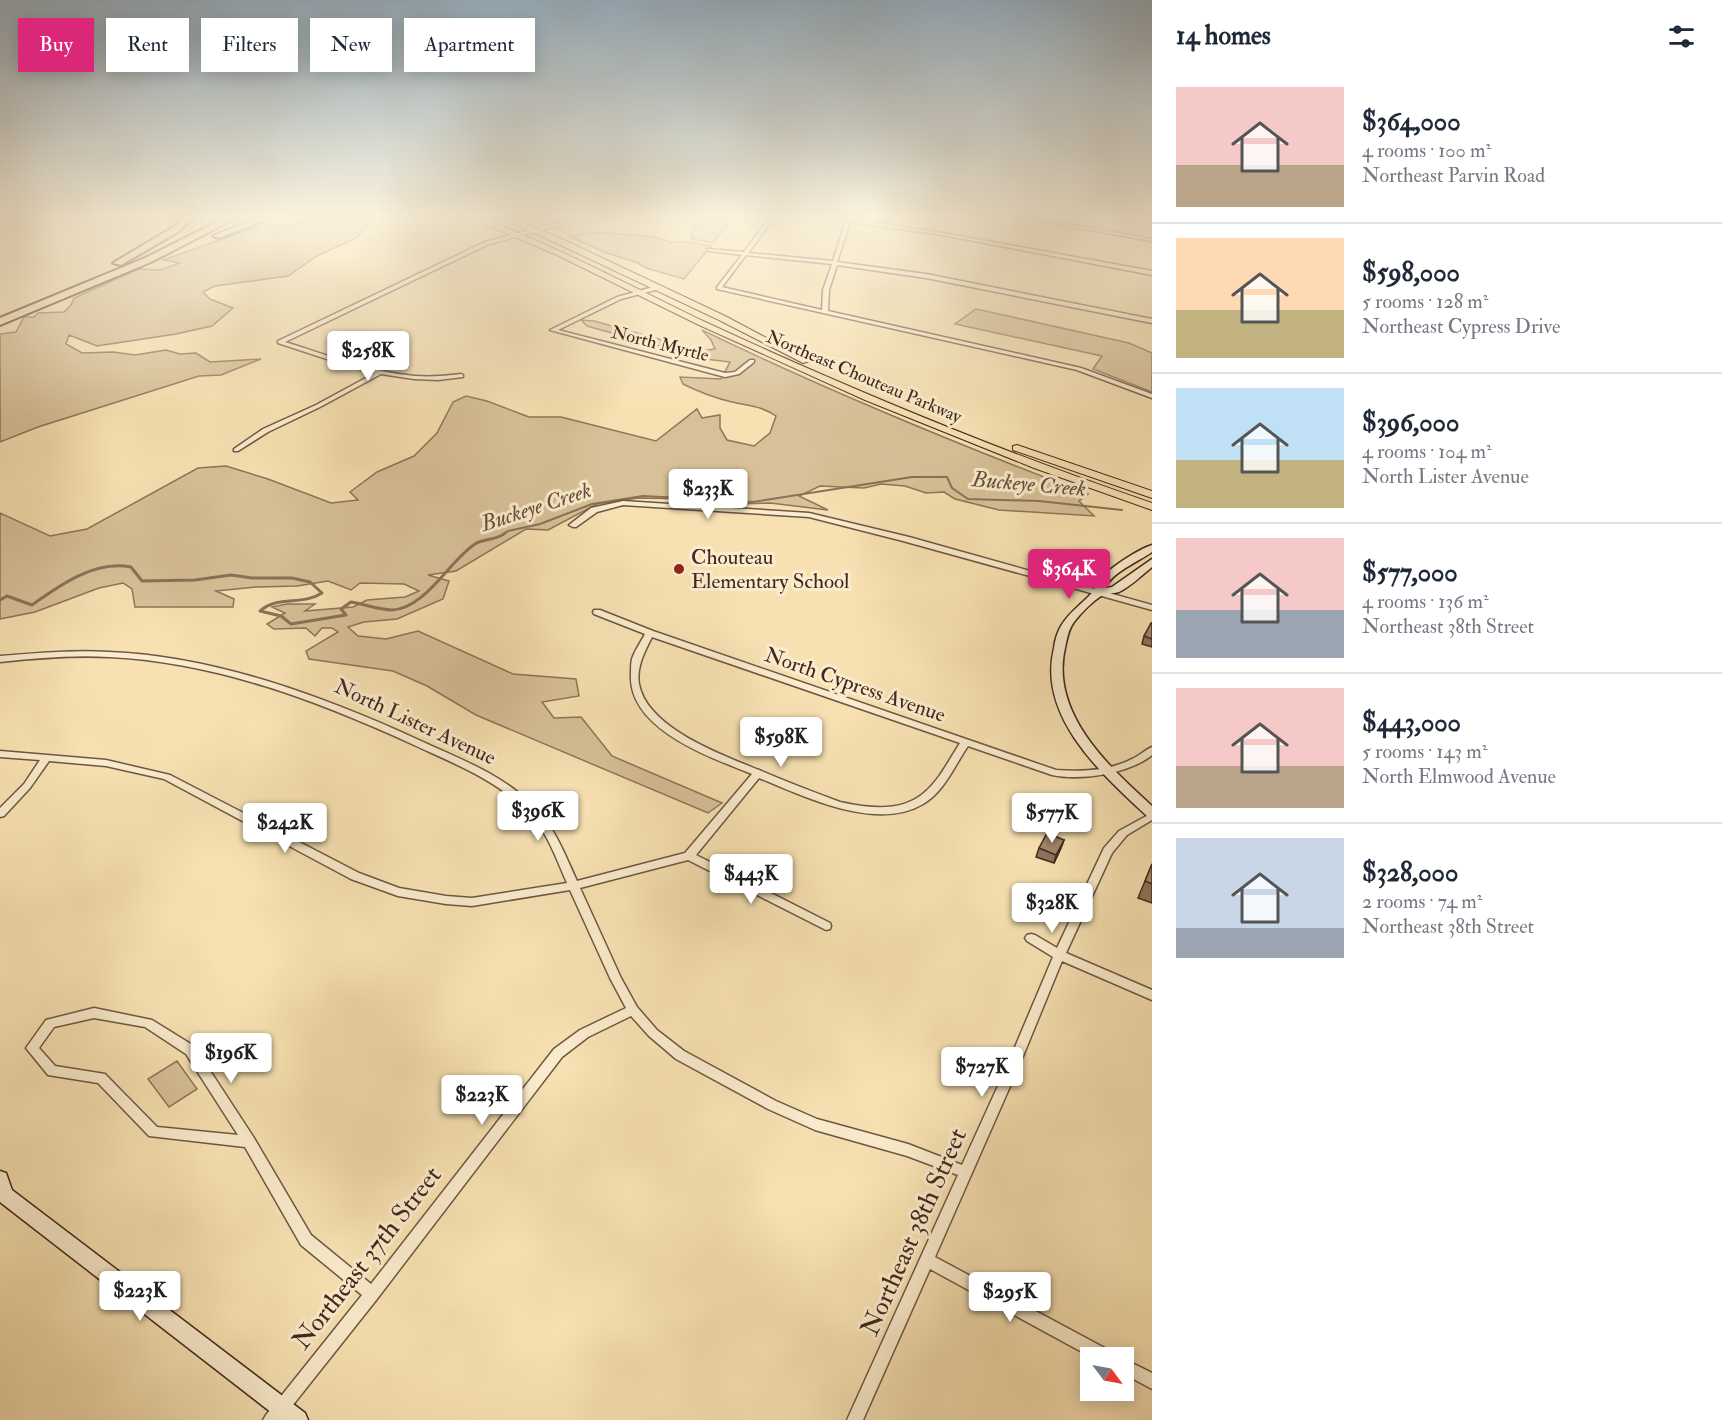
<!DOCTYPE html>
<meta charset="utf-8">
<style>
body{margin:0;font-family:"IM FELL Double Pica",serif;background:#f6f6f7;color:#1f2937;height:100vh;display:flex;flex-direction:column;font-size:22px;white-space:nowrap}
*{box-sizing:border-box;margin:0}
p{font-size:20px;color:#747a83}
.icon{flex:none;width:33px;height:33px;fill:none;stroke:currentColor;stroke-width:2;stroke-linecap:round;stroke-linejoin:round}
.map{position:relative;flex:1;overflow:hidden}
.panel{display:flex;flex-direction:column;background:#fff;width:570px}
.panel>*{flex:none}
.hud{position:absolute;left:18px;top:18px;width:570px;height:54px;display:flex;gap:12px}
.needle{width:39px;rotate:122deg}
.fabs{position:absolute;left:1080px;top:1347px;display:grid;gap:12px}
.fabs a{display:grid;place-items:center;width:54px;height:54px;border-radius:0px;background:#fff;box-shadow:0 3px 15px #0003;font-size:30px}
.price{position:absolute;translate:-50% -51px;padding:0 14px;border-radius:6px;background:#fff;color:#222;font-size:20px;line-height:39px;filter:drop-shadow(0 2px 3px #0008)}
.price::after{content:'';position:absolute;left:50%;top:36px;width:18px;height:14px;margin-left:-9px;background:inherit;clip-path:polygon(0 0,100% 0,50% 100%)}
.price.active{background:#db2777;color:#fff}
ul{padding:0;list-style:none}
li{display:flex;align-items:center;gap:18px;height:150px;padding:0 24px}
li+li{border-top:2px solid #e0e1e3}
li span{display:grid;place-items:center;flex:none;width:168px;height:120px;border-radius:0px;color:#555}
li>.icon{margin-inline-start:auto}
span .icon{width:72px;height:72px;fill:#fffc;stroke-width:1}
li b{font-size:26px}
h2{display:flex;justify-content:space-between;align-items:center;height:72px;padding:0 24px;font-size:26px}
.chip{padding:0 21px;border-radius:0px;background:#fff;box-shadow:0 3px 15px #0003;font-size:21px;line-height:54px}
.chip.active{background:#db2777;color:#fff}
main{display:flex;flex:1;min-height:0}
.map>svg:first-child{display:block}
.green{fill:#d8c198;stroke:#8e745a;stroke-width:1.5}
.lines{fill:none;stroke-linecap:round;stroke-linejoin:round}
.stream-far1{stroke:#8a7157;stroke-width:2}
.stream{stroke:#8a7157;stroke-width:3}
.street-casing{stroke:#705642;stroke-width:3}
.secondary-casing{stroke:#43271c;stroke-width:3}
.primary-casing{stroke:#43271c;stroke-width:2}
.highway-casing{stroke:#43271c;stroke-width:4}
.street{fill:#faeccd;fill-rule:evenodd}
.secondary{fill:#faeccd;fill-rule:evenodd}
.primary{fill:#f7e1b2;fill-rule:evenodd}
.highway{fill:#f7e1b2;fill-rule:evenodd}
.wall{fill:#8a755b;stroke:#43271c;stroke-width:1.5}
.shaded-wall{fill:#715f4a;stroke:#43271c;stroke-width:1.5}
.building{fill:#a1886a;stroke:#43271c;stroke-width:1.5}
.poi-dot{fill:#8f2418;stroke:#faeccd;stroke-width:2}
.labels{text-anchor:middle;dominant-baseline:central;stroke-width:6;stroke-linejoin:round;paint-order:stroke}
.far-street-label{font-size:18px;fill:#43271c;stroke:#faeccd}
.poi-label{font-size:21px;fill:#43271c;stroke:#faeccd;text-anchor:start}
.street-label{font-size:21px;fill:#43271c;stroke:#faeccd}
.water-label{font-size:22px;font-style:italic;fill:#674c3a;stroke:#faeccd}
.near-street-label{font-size:26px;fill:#43271c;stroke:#faeccd}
</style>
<main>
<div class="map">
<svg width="1152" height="1420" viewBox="0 0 1152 1420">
<rect width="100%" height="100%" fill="#f7e1b2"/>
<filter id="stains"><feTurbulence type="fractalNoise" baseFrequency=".00333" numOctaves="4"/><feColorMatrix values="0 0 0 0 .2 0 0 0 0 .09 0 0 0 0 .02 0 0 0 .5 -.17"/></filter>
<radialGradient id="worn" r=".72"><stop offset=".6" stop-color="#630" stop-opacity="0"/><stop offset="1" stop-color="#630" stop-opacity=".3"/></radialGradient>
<path class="green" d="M306 217H377L356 238 317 256 288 276 215 286 203 292 210 299 233 308 212 326 176 334 97 346 69 335 66 344 82 353 113 352 135 355 166 350 180 354 196 353 210 362 261 359 221 375 199 376 38 427 0 442V334L16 332 24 317H34L38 313 64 312 71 305 74 298 139 269 160 270 180 263 163 260 260 226 292 225Z
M698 217H733L713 243 692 239V233L697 227 693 225 700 222Z
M596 232 655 237 670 242H689L711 246 684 279 646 268 638 263 604 252 569 236Z
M976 309 1129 343 1152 353V392L1093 369 1102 356 955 324Z
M581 320 594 321 702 351 715 349 711 340 702 330C828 391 957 444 1088 494L1079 501 1094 516 999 510 955 499 944 492 926 493 905 486 881 484 864 488 820 486 799 496 828 510 770 503 739 504 690 499 638 498 597 504 548 530 526 529 456 571 428 575 449 581 443 599 397 619 364 622 348 627 358 636 386 639 418 631 513 674 576 679 579 696 542 702 554 718 581 717 612 756 722 803 708 813 476 715 427 686 393 671 309 659 306 651 338 632 332 628H322L315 636 306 628 274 629 267 624 285 613 272 607 287 604H315L305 611 353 607 367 600 405 597 419 591 404 584 360 583 351 590 328 581 297 586 257 587 216 591 234 599 233 607H135L132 589 123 583 99 588 35 612 0 619V513L50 536 87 529 198 468 226 466 268 479 331 503 358 500 350 492 377 472 414 456 437 433 453 402 466 396 487 401 529 417H561L656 441 697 409 702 418 720 415V428L727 440 754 446 770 433 776 416C762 406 748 406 732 402 715 398 699 392 683 384L680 377 721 379 730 362 705 359 587 326Z
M177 1061 197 1089 169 1107 148 1079Z"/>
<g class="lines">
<path class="stream-far1" d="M503 535 508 531 540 524 592 504 643 496 753 502 912 477H947L952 488 968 499 1039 501 1122 510"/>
<path class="stream" d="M0 600 7 596 32 605C60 585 95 560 131 567L142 581 195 580 231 575 252 578H292L310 582 322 593C302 606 278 595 260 611L281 616 291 624 346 615 341 609 351 602C364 604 379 610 392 610 425 609 450 560 475 544 484 538 496 541 505 533"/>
<g class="street-casing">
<path id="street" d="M571 217H577L561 225 489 244 285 342C327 355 370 372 415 376 430 377 446 376 461 374L463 375V377L438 380 414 379 381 374 320 407 268 432 238 451H234V449L263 429 316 405 375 373 345 365 278 343V341L485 242 557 223Z
M770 217H775L748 253 833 261 847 217H851V219L943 233 1152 271V275L943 235 850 222 837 262 926 274 1152 319V323L926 278 837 265 829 290 828 311 1081 368 1152 394V398L1077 370 717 289V287L742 255 710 251H708V249L744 252ZM746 255 832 264 823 290 822 310 722 287Z
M1017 217H1028L1152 239V241Z
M657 286 660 288 659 289 621 299 558 330 725 373 735 372 750 360H754V362L739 374 725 377 550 330 617 297Z
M623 501 809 513 909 537 1152 605V610L903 541 809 517 623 505 597 512 576 527H573L569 525 591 508Z
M594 610H600L653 631 1056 770C1081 772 1109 771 1132 759 1139 756 1145 750 1152 747V755C1129 774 1080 781 1052 775L968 746C955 765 944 792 923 804 876 832 804 796 759 778L696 855 830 923 831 926 830 929 826 930 688 860 580 888 621 978 637 1007 657 1030 684 1051 776 1101 817 1119 908 1144 962 1165 1007 1066 1053 957 1027 941 1025 938 1027 935 1031 934 1035 935 1057 948 1104 848 1119 831 1152 813V820L1127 835 1112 853 1066 953 1152 990V1000L1062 961 1019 1066 935 1257 1114 1353 1116 1358H1093L930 1269 863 1420H847L958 1175 907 1156 815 1130 768 1109 676 1059 649 1036 631 1016 588 1037 562 1057 377 1299 281 1420H263L266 1415 362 1295 301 1245 245 1147 149 1136 98 1083 48 1075 26 1048 46 1020 94 1008 152 1020 194 1046 254 1138 311 1235 371 1284 554 1049 580 1030 626 1008 610 978 570 890 472 906 446 904 398 896 351 879 164 779 106 766 49 761 30 788 4 816 0 817V808L24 784 40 760 0 757V751L106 760 170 775 359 873 399 888 446 896 472 898 567 883C556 858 547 831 528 812 497 780 453 763 414 745 318 701 216 662 109 657 72 655 37 658 0 662V656C36 653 72 650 109 652 215 656 325 697 421 741 460 759 504 775 534 807 555 827 565 855 577 881L685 853 752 774C710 757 627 729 631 673 631 668 631 663 632 659 635 650 641 642 645 634L594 614 593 612ZM652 637 960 743C949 760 940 779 925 792 902 813 867 808 840 802 813 792 785 781 759 770 722 755 647 728 639 684 636 667 645 651 652 637ZM94 1018 145 1027 186 1054 238 1135 157 1127 105 1074 55 1066 39 1048 54 1027Z
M1124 1359 1152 1373V1389L1124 1374Z"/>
</g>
<g class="secondary-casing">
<path id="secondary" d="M1152 545V552C1138 562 1112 572 1105 588L1112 587 1152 559V567C1142 575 1130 587 1119 592 1113 594 1106 593 1101 596 1092 602 1081 613 1074 622 1068 630 1067 639 1065 648 1050 713 1108 766 1152 806V817L1147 816C1102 774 1037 717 1054 648 1055 640 1057 633 1061 626 1068 614 1079 606 1089 596 1094 591 1095 586 1099 581 1107 569 1139 549 1152 545Z
M0 1171 6 1173 12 1190 305 1413 308 1420H281L0 1202Z"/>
</g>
<g class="primary-casing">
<path id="primary" d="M468 217C487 217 506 228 523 235 585 261 643 292 703 321 850 389 999 451 1152 503V510L1034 468 865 400 699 325 557 255Z
M498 217H508L562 239 725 316 810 361 803 363 719 320 556 243Z
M1017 445 1152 491V498L1013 450V446Z"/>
</g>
<g class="highway-casing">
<path id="highway" d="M185 217H194L178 232 121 265 113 263 172 228Z
M227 217H238L151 262 0 325V318L145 258Z
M260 217H273L220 238 213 236Z"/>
</g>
<use href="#street" class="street"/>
<use href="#secondary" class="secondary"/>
<use href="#primary" class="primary"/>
<use href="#highway" class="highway"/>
</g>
<path class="wall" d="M1152 623V647L1142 644 1144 636Z
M1064 840 1061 848 1054 863 1036 857 1039 848Z
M1152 864V903L1138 898Z"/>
<path class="shaded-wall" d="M1064 840 1061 848 1054 863 1056 855Z"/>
<path class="building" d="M1151 623H1152V639L1144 636Z
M1047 833 1064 840 1056 855 1039 848Z
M1152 864V884L1145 881Z"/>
<linearGradient id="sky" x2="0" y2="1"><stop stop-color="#95adbe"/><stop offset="0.52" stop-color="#fbf2dc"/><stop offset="1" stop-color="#fbf2dc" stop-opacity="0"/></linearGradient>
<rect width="1152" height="416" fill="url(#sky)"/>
<circle class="poi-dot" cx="679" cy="569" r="6"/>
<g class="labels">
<g class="far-street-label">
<text transform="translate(660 344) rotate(14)">North Myrtle</text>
<text transform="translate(864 377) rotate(23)">Northeast Chouteau Parkway</text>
</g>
<g class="poi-label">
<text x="691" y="557">Chouteau<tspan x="691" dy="24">Elementary School</tspan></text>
</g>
<g class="street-label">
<text transform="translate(855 685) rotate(19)">North Cypress Avenue</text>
<text transform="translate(415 722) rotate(25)">North Lister Avenue</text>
</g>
<g class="water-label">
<text transform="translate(1029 484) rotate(5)">Buckeye Creek</text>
<text transform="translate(536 507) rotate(-18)">Buckeye Creek</text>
</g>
<g class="near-street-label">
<text transform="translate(914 1232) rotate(-66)">Northeast 38th Street</text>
<text transform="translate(367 1258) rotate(-52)">Northeast 37th Street</text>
</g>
</g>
<rect width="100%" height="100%" filter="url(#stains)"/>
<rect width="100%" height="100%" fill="url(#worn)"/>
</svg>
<div class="fabs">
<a><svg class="needle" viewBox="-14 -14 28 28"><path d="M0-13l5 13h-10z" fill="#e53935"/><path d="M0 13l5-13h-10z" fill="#747a83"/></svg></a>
</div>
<b class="price" style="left:368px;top:382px">$258K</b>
<b class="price" style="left:708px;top:520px">$233K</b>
<b class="price active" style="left:1069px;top:600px">$364K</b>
<b class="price" style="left:781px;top:768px">$598K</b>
<b class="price" style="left:538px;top:842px">$396K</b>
<b class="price" style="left:1052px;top:844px">$577K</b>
<b class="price" style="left:285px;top:854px">$242K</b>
<b class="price" style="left:751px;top:905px">$443K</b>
<b class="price" style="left:1052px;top:934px">$328K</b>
<b class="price" style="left:231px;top:1084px">$196K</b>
<b class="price" style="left:982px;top:1098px">$727K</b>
<b class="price" style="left:482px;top:1126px">$223K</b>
<b class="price" style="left:140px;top:1322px">$223K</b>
<b class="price" style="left:1010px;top:1323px">$295K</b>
<div class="hud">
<a class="chip active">Buy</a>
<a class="chip">Rent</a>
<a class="chip">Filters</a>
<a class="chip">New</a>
<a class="chip">Apartment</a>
</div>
</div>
<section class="panel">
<h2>14 homes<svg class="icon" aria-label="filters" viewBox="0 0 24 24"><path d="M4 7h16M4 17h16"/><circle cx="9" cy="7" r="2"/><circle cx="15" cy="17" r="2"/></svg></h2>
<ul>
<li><span style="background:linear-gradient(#f6c9c9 65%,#b9a48a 0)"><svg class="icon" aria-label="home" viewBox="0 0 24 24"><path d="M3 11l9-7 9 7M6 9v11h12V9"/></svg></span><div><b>$364,000</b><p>4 rooms · 100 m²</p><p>Northeast Parvin Road</p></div></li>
<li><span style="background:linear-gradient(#ffd9b3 60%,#c2b280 0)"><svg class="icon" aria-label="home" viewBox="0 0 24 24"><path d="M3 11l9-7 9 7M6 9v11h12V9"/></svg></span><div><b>$598,000</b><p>5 rooms · 128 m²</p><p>Northeast Cypress Drive</p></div></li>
<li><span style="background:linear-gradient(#bfe0f5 60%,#c2b280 0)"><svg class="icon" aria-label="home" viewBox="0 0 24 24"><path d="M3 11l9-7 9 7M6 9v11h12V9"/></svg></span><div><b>$396,000</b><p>4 rooms · 104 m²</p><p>North Lister Avenue</p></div></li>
<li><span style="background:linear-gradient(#f6c9c9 60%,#9aa5b1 0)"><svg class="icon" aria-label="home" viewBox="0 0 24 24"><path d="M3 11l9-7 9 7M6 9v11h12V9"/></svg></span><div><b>$577,000</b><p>4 rooms · 136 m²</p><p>Northeast 38th Street</p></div></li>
<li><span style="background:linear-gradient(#f6c9c9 65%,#b9a48a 0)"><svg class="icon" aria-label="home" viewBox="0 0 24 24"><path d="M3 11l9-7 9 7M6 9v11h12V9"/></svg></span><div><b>$443,000</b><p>5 rooms · 143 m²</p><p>North Elmwood Avenue</p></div></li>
<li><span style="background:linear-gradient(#c9d6e8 75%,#9aa5b1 0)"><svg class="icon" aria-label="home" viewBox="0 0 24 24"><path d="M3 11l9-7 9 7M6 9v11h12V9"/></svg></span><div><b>$328,000</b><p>2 rooms · 74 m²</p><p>Northeast 38th Street</p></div></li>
</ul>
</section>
</main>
